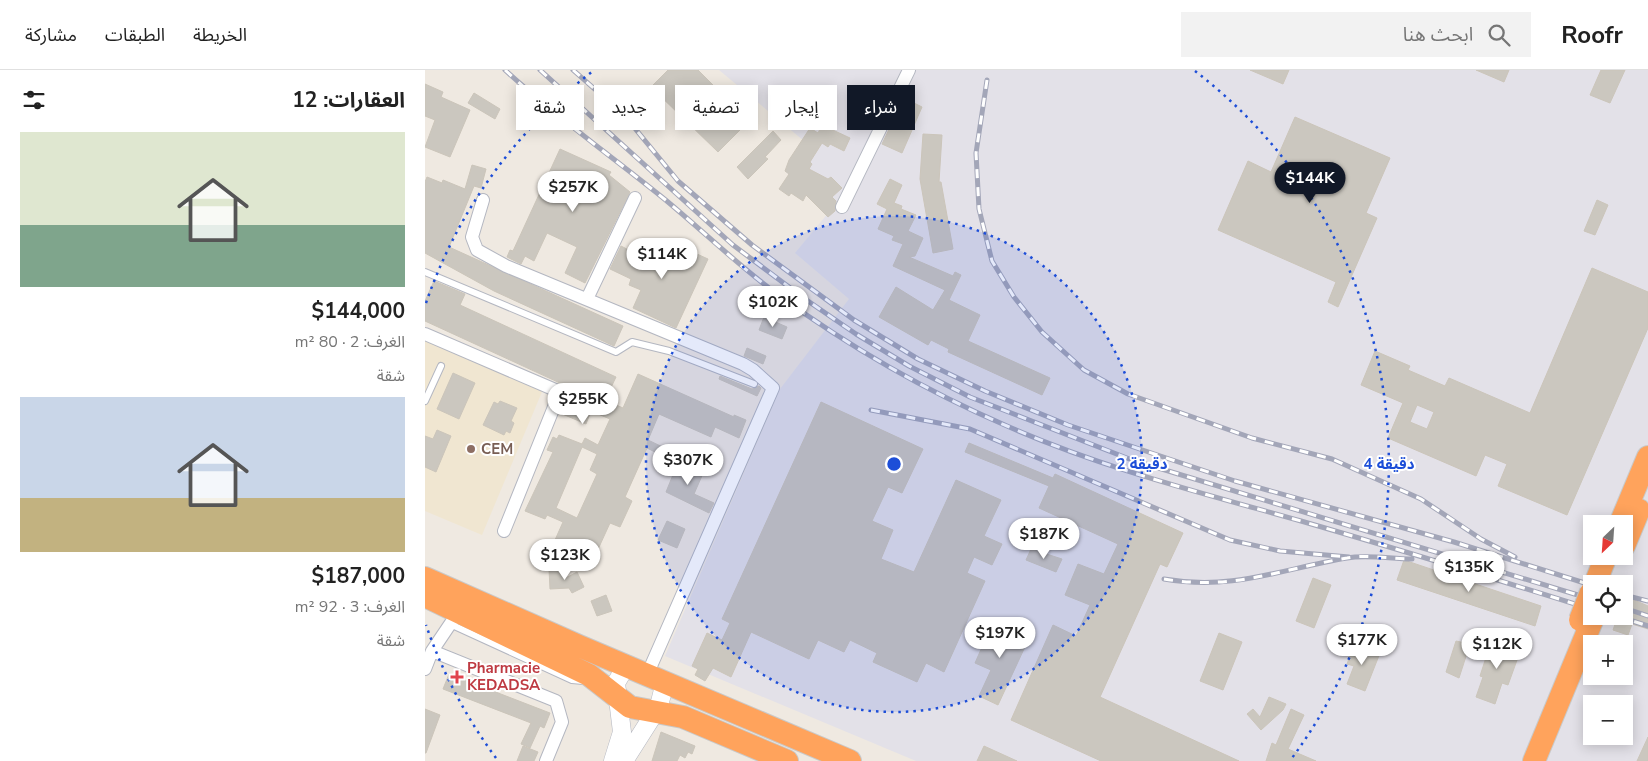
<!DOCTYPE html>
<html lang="ar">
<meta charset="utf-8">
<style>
body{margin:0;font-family:"Nunito Sans","Noto Sans Arabic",sans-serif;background:#f2f2f2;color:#222;direction:rtl;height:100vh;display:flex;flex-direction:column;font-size:19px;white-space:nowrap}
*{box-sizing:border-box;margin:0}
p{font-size:16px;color:#767676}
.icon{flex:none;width:28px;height:28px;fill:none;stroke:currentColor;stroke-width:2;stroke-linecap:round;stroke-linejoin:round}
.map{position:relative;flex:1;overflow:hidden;direction:ltr}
.drawer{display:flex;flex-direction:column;background:#fff;width:425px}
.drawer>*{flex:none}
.hud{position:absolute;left:15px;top:15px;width:475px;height:45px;direction:rtl;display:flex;gap:10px}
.needle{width:32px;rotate:205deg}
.tools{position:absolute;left:1158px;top:445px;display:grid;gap:10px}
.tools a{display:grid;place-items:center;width:50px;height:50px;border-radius:0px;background:#fff;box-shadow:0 2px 12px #0003;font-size:25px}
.price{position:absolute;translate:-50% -42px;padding:0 11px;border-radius:18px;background:#fff;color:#222;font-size:16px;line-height:32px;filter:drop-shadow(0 1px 2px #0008)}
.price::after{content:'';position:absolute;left:50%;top:30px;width:15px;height:11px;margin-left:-8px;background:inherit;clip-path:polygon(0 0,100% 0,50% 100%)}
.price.selected{background:#111827;color:#fff}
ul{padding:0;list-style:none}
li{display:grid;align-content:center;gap:10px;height:265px;padding:0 20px}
li span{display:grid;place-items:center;height:155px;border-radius:0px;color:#555}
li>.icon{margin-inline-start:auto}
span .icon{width:90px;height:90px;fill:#fffc;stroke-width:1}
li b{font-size:21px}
h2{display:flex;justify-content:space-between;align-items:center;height:60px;padding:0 20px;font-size:21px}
.tag{padding:0 18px;border-radius:0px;background:#fff;box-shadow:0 2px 12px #0003;font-size:18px;line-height:45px}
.tag.selected{background:#111827;color:#fff}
header{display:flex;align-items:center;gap:30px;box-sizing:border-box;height:70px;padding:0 25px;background:#fff;border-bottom:1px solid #e0e0e0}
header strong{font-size:24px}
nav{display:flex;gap:28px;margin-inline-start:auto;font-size:18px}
.search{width:350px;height:45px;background:#f2f2f2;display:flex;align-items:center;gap:12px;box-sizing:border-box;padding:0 18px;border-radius:0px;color:#767676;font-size:19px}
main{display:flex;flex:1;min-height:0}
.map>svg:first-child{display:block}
.industrial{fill:#e3e1e8;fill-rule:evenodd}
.education{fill:#f0e6d1}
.building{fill:#cbc7bf;stroke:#cbc5ba;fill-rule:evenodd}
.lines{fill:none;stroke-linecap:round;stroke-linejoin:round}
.lane-casing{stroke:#b4b7c1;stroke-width:8}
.street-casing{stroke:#b4b7c1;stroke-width:14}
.secondary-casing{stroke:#b4b7c1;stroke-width:19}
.highway-casing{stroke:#c9c9c9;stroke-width:24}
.lane{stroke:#fff;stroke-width:6}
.street{stroke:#fff;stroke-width:12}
.secondary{stroke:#fff;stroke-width:18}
.highway{stroke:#ffa35c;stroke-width:22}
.rail-casing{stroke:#a3a6b8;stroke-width:5}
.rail{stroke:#fff;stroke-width:3;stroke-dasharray:9;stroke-linecap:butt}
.highway-bridge-casing{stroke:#c9c9c9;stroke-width:24;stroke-linecap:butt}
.highway-bridge{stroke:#ffa35c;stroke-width:22}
.ring{fill:none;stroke:#1d4ed8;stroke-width:2.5;stroke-dasharray:2.5 5}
.education-dot{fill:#8d6e63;stroke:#fff;stroke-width:2}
.health-dot{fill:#e0444e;stroke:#fff;stroke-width:2}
.labels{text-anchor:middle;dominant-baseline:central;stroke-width:4;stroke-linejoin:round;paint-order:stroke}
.education-label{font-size:15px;font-weight:bold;fill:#785e54;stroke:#fff;text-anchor:start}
.health-label{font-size:15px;font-weight:bold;fill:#be3a42;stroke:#fff;text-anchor:start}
.centre{fill:#1d4ed8;stroke:#fff;stroke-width:2.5}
.ring-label{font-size:15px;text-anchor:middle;font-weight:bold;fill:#1d4ed8;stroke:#fff;stroke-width:4;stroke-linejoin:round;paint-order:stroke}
</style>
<header>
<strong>Roofr</strong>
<div class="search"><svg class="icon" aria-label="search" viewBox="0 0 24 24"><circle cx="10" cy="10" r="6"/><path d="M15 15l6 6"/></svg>ابحث هنا</div>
<nav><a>الخريطة</a><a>الطبقات</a><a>مشاركة</a></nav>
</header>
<main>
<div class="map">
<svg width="1223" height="691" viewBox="0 0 1223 691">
<rect width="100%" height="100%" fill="#efe9e1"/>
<path class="industrial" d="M294 0H1223V691H491L240 586 355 319 424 229 370 183 404 142 361 102 379 71ZM1166 454H1199V486H1166ZM1166 514H1199V546H1166ZM1166 574H1199V606H1166ZM1166 634H1199V666H1166Z"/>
<path class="education" d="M0 267 119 317 57 465 0 441Z"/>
<path class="building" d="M243 0H273L324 51 293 82 226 17Z
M825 0H864L858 14Z
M1051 0H1084L1079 12Z
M1176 0H1200L1185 33 1165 25Z
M0 14 18 22 16 27 45 40 25 87 0 77 10 50 0 46Z
M49 23 75 39 70 49 43 33Z
M479 28 497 37 477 83 457 74Z
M870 47 965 88 941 143 952 148 913 237 903 232 911 212 793 160 823 91 846 102Z
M397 55 425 68 419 81 405 74 403 77 397 73 385 92 387 94 384 99 403 109 406 107 417 118 407 127 411 131 410 141 403 147 381 125 378 131 366 123 364 126 354 119 364 104 360 101 364 90 385 58 393 63Z
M348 61 356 70 340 87 343 89 323 109 312 97Z
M498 64 517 65 514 112H516L528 179 508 183 495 109Z
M135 79 186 102 184 105 205 122 160 213 140 203 152 177 122 163 109 191 100 186 96 194 82 187 85 180 88 181Z
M47 95 61 99 56 118 49 116 24 177 198 256 189 276 69 221 0 183V112L2 107 17 113 18 110 40 119Z
M465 109 477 115 469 133 477 136 476 139 491 145 483 161 498 168 490 186 484 187 528 206 530 202 536 205 524 230 555 245 543 271 625 308 617 325 523 282 524 279 506 270 503 275 454 247 471 217 508 240 520 220 468 196 478 174 467 170 469 166 453 159 462 139 452 134Z
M1172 130 1183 135 1170 165 1159 161Z
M239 169 283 189 251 258 208 238 216 220 204 215 206 209 185 199 196 176 229 193Z
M1167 198 1223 222V258L1142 445 1073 416 1082 394 1060 385 1051 406 963 368 978 333 936 315 950 281 985 296 983 300 1020 316 1024 308 1105 343ZM992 335 1009 342 1002 359 985 352Z
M9 211 40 224 35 235 191 307 180 330 198 338 213 304 309 347V345L321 350 314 368 290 357 286 367 234 344 223 370 248 382 244 389 222 378 200 427 207 431 195 457 185 453 169 488 130 470 138 452 122 445 120 449 100 441 128 382 122 380 128 367 132 369 134 365 157 374 160 368 173 375 185 349 166 341 161 354 135 343 143 326 172 330 0 251V231ZM157 377 172 384 165 400 172 404 152 448 131 438Z
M339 247 362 257 357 269 334 260Z
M322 278 341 286 338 294 319 286Z
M28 303 50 313 34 349 12 339Z
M295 306 327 319 334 316 336 318 332 326 294 309Z
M75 331 92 338 86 351 89 353 85 363 81 361 79 365 58 355 69 332 73 334Z
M396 332 498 379 477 423 463 417 447 451 468 460 456 489 489 502 531 410 576 430 559 466 577 474 567 495 549 487 542 503 560 511 519 602 501 593 492 612 448 592 452 583 425 570 419 582 393 570 384 589 326 562 306 607 288 598 280 611 270 605 273 599 267 596 282 563 297 570 305 553 297 549Z
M12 360 26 366 11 402 0 397V366L8 369Z
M544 373 628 408 630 404 758 463 742 497 735 494 675 627 814 691H676L586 650 628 555 651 566 665 535 640 525 653 494 679 504 693 474 614 438 624 416 540 382Z
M254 390 279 401 269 424 289 433 284 443 241 422Z
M242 451 260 459 252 478 233 470Z
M606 479 637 489 631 502 601 490Z
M979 490 1116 536 1110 556 972 510Z
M138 498 139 509 152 502 159 517 147 523 144 518 125 519 124 499Z
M888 508 906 515 889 558 871 551Z
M181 525 187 541 172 546 166 531Z
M1200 526 1223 536V559L1207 554 1203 565 1188 560 1193 546H1199Z
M569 550 605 566 573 635 554 626 566 600 550 593Z
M794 563 817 572 798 620 775 611Z
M1067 569 1096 579 1083 615 1077 613 1070 634 1051 627 1058 607 1055 606Z
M1031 571 1045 574 1034 608 1021 602Z
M930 573 955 583 940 621 922 614 929 596 922 594Z
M24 604 125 643 119 658 115 656 105 678 96 674 106 653 18 619Z
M844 627 861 634 858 640 836 660 822 644 828 639 835 647Z
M0 639 15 645 1 683H0Z
M866 639 879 645 863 679 891 691H841L847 673 851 675Z
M236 662 270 676 267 684 263 682 260 688 255 685 252 691H227Z
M1223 667V691H1212Z
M98 676 113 682 109 691H92Z
M559 676 592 691H552Z"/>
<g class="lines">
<g class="lane-casing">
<path id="lane" d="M0 202 191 282 207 272 244 281 329 314
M0 331 16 296
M25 554 147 610 158 611"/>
</g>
<g class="street-casing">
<path id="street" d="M58 130 47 167 52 180 81 196 318 294 328 300 348 318 222 605
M417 137 484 0
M162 229 210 128
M0 264 135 322 79 461
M7 581 131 631 137 652 121 691
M0 599 7 581 36 538"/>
</g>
<g class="secondary-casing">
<path id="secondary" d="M188 691 197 662 191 613 201 596
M199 691 234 636 240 612"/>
</g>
<g class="highway-casing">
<path id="highway" d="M1195 454 1223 387
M1199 476 1214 440
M0 508 154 576 425 691
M1170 514 1181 486
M0 526 164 605 205 637 258 647 362 691
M1109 691 1169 546"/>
</g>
<use href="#lane" class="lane"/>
<use href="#street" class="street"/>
<use href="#secondary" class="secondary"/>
<use href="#highway" class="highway"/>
<g class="rail-casing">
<path id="rail" d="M80 0C132 48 189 88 243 132 280 163 314 196 352 224 423 276 501 321 582 356 677 398 777 423 876 451 973 479 1070 509 1166 539
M115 0 308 175 380 229 431 264 484 296 545 327 707 390 1166 529
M148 0 199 45 253 111 327 175 429 250 493 289 560 321 643 355 810 411 1029 472 1166 515
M562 10 551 83 554 139 567 191 589 227 617 262 659 300 703 324 827 368 907 389 996 429 1056 469 1090 487
M446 340 545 359 805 470 855 481 924 487
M739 509C808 521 856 499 922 488 942 484 966 489 987 489
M1199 525 1223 531
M1199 538 1223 546
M1192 546 1223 556"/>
</g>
<use href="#rail" class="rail"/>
<g class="highway-bridge-casing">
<path id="highway-bridge" d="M1155 550 1166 522"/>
</g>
<use href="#highway-bridge" class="highway-bridge"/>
</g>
<circle cx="469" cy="394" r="248" fill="#1d4ed8" fill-opacity=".12"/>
<g class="ring">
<circle cx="469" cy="394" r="248"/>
<path d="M71 688A495 495 0 0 1 1 555M1 233A495 495 0 0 1 168 1M770 1A495 495 0 0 1 867 688"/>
</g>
<circle class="education-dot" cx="46" cy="379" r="5"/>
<path class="health-dot" d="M29.5 599.5h5v5h5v5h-5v5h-5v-5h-5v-5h5z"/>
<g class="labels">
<g class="education-label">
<text x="56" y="379">CEM</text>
</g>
<g class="health-label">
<text x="42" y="598">Pharmacie<tspan x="42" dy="17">KEDADSA</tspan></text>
</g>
</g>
<circle cx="469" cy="394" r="8" class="centre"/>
<g class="ring-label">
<text x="717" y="399">2 دقيقة</text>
<text x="964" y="399">4 دقيقة</text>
</g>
</svg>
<div class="tools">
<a><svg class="needle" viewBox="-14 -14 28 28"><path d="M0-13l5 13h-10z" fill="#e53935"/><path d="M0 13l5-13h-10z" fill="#767676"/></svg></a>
<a><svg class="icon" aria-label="locate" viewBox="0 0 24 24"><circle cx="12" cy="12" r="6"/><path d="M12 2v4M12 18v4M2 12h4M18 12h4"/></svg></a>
<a>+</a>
<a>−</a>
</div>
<b class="price selected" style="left:885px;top:134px">$144K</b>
<b class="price" style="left:148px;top:143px">$257K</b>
<b class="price" style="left:237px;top:210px">$114K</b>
<b class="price" style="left:348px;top:258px">$102K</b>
<b class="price" style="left:158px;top:355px">$255K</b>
<b class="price" style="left:263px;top:416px">$307K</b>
<b class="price" style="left:619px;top:490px">$187K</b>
<b class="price" style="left:140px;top:511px">$123K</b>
<b class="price" style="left:1044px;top:523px">$135K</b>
<b class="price" style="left:575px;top:589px">$197K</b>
<b class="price" style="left:937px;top:596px">$177K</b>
<b class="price" style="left:1072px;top:600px">$112K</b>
<div class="hud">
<a class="tag selected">شراء</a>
<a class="tag">إيجار</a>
<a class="tag">تصفية</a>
<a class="tag">جديد</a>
<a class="tag">شقة</a>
</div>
</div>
<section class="drawer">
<h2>العقارات: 12<svg class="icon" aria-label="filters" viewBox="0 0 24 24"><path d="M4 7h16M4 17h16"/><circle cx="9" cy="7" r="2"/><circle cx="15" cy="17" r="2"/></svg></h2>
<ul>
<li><span style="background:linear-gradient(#dfe7d0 60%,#7fa58c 0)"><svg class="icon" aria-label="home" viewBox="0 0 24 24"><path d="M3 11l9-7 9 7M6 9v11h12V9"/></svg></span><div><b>$144,000</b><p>الغرف: 2 · 80 m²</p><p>شقة</p></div></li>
<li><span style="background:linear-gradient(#c9d6e8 65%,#c2b280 0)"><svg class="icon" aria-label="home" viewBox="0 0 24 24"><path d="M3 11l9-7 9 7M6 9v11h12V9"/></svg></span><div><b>$187,000</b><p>الغرف: 3 · 92 m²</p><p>شقة</p></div></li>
</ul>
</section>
</main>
